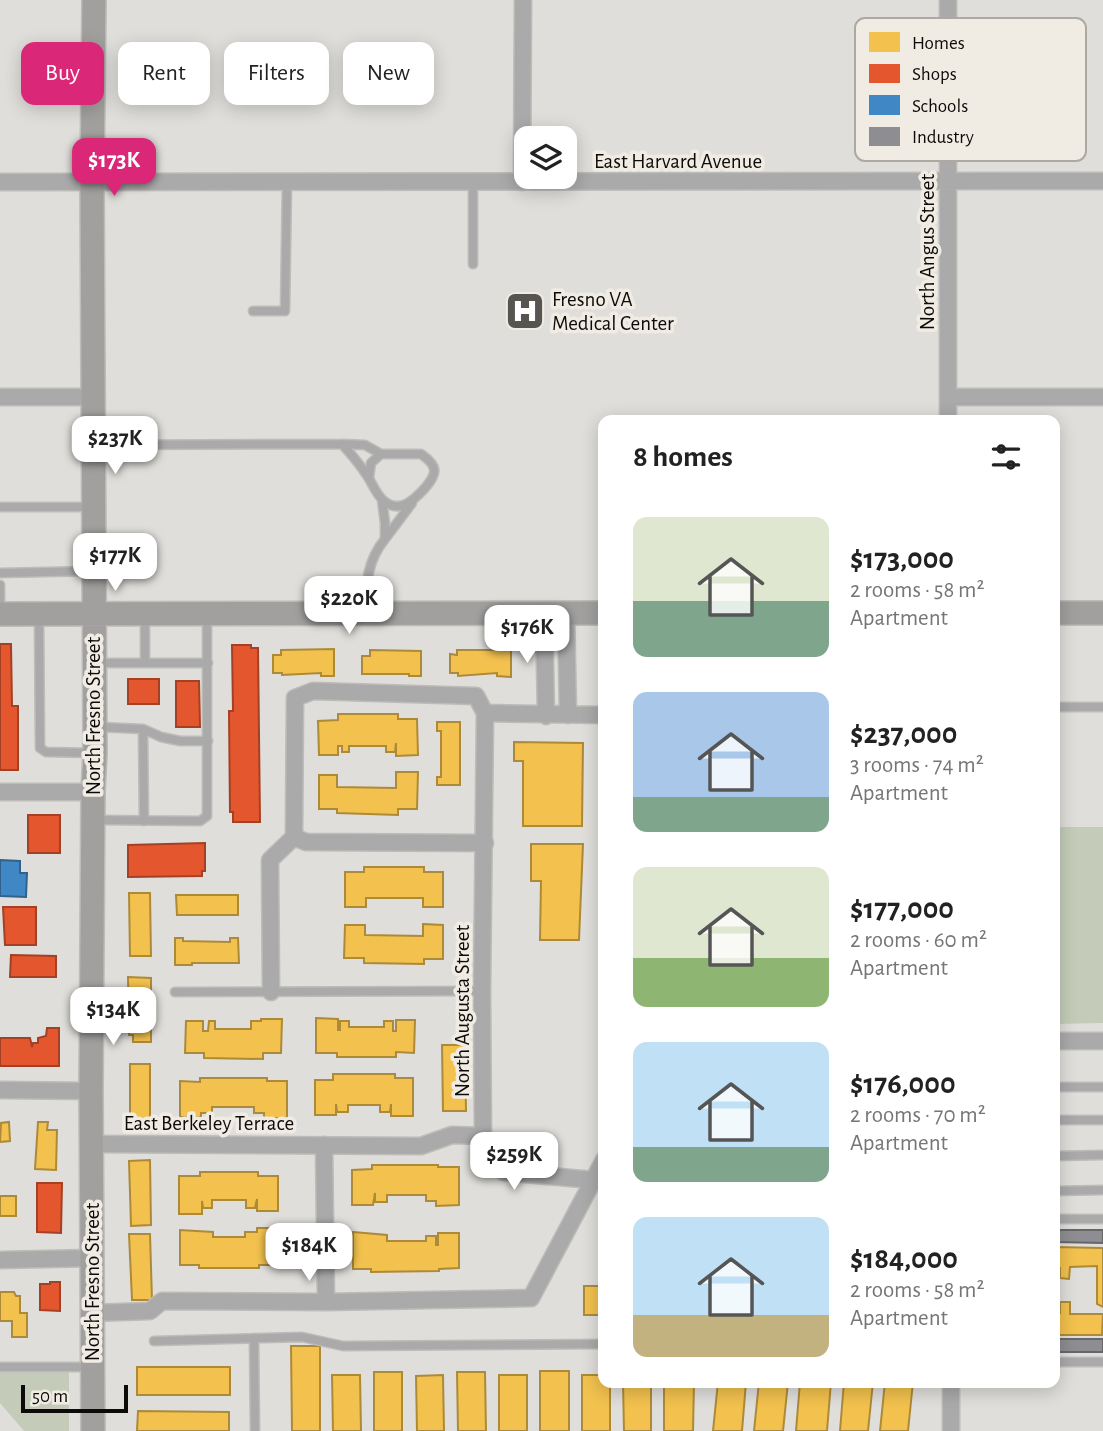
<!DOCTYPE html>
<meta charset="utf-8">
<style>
body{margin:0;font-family:"Alegreya Sans",sans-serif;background:#f2f2f2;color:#222;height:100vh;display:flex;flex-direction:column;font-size:26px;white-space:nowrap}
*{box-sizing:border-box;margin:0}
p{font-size:23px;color:#767676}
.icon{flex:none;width:38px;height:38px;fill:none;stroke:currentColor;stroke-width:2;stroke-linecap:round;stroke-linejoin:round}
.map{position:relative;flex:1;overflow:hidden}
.sheet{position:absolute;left:598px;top:415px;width:462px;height:973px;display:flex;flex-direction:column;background:#fff;border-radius:14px;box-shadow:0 4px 18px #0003}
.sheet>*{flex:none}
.top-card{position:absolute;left:21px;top:42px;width:472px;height:63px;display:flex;gap:14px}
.tools{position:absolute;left:514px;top:126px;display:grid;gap:14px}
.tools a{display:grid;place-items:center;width:63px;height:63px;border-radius:14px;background:#fff;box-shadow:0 4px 18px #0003;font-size:35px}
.scale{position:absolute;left:21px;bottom:18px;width:107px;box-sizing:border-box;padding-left:7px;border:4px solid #0d0b09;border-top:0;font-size:19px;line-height:24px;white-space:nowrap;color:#0d0b09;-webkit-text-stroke:5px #f1ece3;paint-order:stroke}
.price{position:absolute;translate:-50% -60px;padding:0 16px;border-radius:14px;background:#fff;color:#222;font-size:23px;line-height:46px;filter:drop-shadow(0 2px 4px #0008)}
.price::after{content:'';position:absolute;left:50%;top:42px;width:21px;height:16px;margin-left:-10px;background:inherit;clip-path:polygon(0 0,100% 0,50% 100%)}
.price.selected{background:#db2777;color:#fff}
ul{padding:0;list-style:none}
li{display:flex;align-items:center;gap:21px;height:175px;padding:0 35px}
li span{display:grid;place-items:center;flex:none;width:196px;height:140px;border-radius:14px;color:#555}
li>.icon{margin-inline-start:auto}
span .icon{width:84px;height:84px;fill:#fffc;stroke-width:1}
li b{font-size:30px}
h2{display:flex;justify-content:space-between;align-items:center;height:84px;padding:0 35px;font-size:30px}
.chip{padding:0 24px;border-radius:14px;background:#fff;box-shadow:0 4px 18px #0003;font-size:24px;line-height:63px}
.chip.selected{background:#db2777;color:#fff}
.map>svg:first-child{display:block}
.green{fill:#c4ccb9}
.homes{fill:#f2c14e;stroke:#ad8a39;stroke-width:2}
.shops{fill:#e4572e;stroke:#a44023;stroke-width:2}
.schools{fill:#3f88c5;stroke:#30628d;stroke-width:2}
.industry{fill:#8d8d92;stroke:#676669;stroke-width:2}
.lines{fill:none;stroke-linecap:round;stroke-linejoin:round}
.service-casing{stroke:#bdbcb9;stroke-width:11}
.minor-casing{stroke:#bdbcb9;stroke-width:19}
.secondary-casing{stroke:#bdbcb9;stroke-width:26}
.service{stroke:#abaaaa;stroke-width:8}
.minor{stroke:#abaaaa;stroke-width:16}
.secondary{stroke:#a1a09f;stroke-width:23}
.labels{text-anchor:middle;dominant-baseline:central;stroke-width:7;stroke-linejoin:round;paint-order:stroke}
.street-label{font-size:21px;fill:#0d0b09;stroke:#f1ece3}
.poi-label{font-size:21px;fill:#0d0b09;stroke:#f1ece3;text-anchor:start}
.key{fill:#f1ece3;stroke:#ada8a2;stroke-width:2}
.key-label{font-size:19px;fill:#0d0b09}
</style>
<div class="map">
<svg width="1103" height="1431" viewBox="0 0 1103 1431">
<rect width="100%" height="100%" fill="#e0deda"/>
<path class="green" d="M1055 827H1103V1023L1055 1024Z
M0 1372H69V1431H24L0 1403Z"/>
<path class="homes" d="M334 649V676H321V673L282 675V673H273V655H281V650Z
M370 650 421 651V676H409V674H362V656H370Z
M457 650H511V677L497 676V673L458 676V673H450V654L457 655Z
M338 714H398V719H417L418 755 396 756V743L395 752H386V746H349V752H342V746H338V755H319L318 721 338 720Z
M437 722H460V785H437V777H441V731H437Z
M514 742 583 743 582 826H523V761H514Z
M396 772H418L417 809H398V815L337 813V809H319V775H337V787L396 788Z
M531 844H583L579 940H540L541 881H531Z
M364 867H424V872H443V907H423V898H366V907H345V872H364Z
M129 893H150L151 956H130Z
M176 895H238V915H177Z
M423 924 443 925V959H424V964L364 963V958H344L345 925H365V935L423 936Z
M175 938H183V941L230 942V938H238L239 963H192V965H175Z
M128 977 151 978V1042H133V1035H129Z
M316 1018 338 1019V1030H340V1021H349V1027H384V1021H393V1031H396V1020H415L414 1053 396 1052V1057H337V1053H316Z
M261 1019H282L281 1053H263V1059L204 1058V1053H185L186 1021H203V1031H208L209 1021H215V1029H251V1021H261Z
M442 1045H465L466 1111H443Z
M130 1064H150V1124H130Z
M333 1074H395V1078H413V1116H391V1104L390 1112H380V1105H348V1112H337L336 1104V1115H315V1080H333Z
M200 1078H267V1081H287V1118H264V1113H254V1107H212V1113H201V1117H180V1081L200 1082Z
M9 1122 10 1141 0 1142 1 1123Z
M38 1122H48L47 1130H57L56 1170 35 1169Z
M150 1160 151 1225 131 1226 129 1161Z
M372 1165H438V1167H459V1205L436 1206V1201H426V1195H387V1202H375V1193L373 1205H352V1170L372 1169Z
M200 1172H258V1176H278V1211H257V1199L255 1208H246V1200H212V1208H203L202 1201V1214H179V1176H200Z
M0 1196H16V1216H0Z
M257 1228H278V1265H259V1268H199V1265H180V1230L213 1232V1237H245V1232H257Z
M353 1232 387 1235V1241H426V1236H436V1245H438V1233H459V1268L439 1269V1271L371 1272V1269H353Z
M129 1234H150L152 1300H132Z
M1055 1247 1103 1248V1307L1097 1304V1266L1070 1267 1069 1279 1060 1278V1268H1055Z
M584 1286H604V1315H584Z
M0 1292H14L16 1296H20V1313H27V1337H12V1321H0Z
M1060 1302H1070V1314H1103L1102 1335H1055V1313H1060Z
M291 1346H320V1431H292Z
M137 1367H230V1395H137Z
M540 1371H569V1431H540Z
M374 1372H402V1431H374Z
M457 1372H485L486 1431H458Z
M332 1375H360L361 1431H333Z
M443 1375 444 1431H417L416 1376Z
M499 1375H527V1431H499Z
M582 1375H604V1382H610V1431H582Z
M623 1382H651V1431H624Z
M664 1382H694L693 1431H664Z
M718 1382H746L742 1431H713Z
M759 1382H788L783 1431H754Z
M800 1382H831L827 1431H796Z
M844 1382H873L868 1431H840Z
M885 1382H913L908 1431H880Z
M138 1411 229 1412V1431H137Z"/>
<path class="shops" d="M0 644H11L12 706H18V770H0Z
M232 645H251V648H258L260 822H233V812H230L229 711H233Z
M128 679H159V704H128Z
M176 681H199L200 727H176Z
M28 815H60V853H28Z
M205 843V871H202V876L128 877V845Z
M3 907H36V945H5Z
M11 955 56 956V977H10Z
M47 1028H59V1066H0V1038H30L32 1047 33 1043H38V1038L46 1036Z
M37 1183H62L61 1233 37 1232Z
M50 1282H60V1311L40 1310V1284H50Z"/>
<path class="schools" d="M0 860 20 861V873H27L26 897 0 896Z"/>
<path class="industry" d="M1055 1230H1103V1243L1055 1242Z
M1055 1339H1103V1352H1055Z"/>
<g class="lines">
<g class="service-casing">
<path id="service" d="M473 182V264
M253 311H285L287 182
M96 445 342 444
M369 477 371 463 381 454H421C438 466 438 473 425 488 414 500 400 514 384 501 376 495 372 482 366 474 359 463 351 454 342 444L365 445 381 454
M382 500 385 523V539L412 503
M0 507H90
M0 573 92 571
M0 585V613
M366 611C366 583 367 561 385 539
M39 615 40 748 46 752 92 753
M145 617V663
M97 663H208
M1055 707H1103
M98 727 143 729 161 737 180 741H208
M143 729 144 821
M96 820 200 821 207 816V616
M175 992 482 991
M1055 1087H1103
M1055 1120H1103
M1055 1156 1103 1155
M1055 1191 1103 1190
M1055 1219H1103
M254 1338 255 1431
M154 1341 302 1337 343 1346 604 1344
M1055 1362H1103
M0 1367H92"/>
</g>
<g class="minor-casing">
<path id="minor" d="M948 0V420
M0 182 1103 181
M522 182 523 0
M0 397H93
M948 397H1103
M544 613 546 716
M566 613 568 715
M0 792H93
M294 837 306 842 485 843
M271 992 270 860 294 837 295 698 313 691 476 696 485 713
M1055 1041H1103
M0 1090 91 1091
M483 1136 487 1155 504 1172 593 1180
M92 1144 421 1146 452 1135 483 1136 482 991 485 713 604 715
M324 1145 326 1302
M0 1260 92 1258
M92 1313 150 1311 162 1301 326 1302 531 1298 604 1160
M951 1382V1431"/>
</g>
<g class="secondary-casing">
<path id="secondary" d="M1055 613H1103
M0 614 604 613
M93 1431 91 1091 93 792 95 753 92 182 94 0"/>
</g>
<use href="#service" class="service"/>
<use href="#minor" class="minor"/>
<use href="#secondary" class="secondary"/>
</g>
<defs>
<g id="hospital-square" transform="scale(2.0125)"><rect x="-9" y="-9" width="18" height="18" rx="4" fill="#575552" stroke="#f1ece3"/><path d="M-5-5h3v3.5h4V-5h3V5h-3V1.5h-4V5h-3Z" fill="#fff"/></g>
</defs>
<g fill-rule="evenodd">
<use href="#hospital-square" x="525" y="311"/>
</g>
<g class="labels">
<g class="street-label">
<text x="678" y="161">East Harvard Avenue</text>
<text transform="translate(927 252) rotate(-90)">North Angus Street</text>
<text transform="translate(93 716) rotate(-90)">North Fresno Street</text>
<text transform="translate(462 1011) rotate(-90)">North Augusta Street</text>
<text x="209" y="1123">East Berkeley Terrace</text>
<text transform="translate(92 1282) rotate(-90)">North Fresno Street</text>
</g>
<g class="poi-label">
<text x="552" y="299">Fresno VA<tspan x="552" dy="24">Medical Center</tspan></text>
</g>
</g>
<rect x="855" y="18" width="231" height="143" rx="10" class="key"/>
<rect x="869" y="32" width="31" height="20" fill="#f2c14e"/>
<rect x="869" y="64" width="31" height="19" fill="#e4572e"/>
<rect x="869" y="95" width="31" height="20" fill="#3f88c5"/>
<rect x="869" y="127" width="31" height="19" fill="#8d8d92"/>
<g class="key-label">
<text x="912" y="49">Homes</text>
<text x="912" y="80">Shops</text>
<text x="912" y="112">Schools</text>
<text x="912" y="143">Industry</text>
</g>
</svg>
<div class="tools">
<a><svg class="icon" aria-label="layers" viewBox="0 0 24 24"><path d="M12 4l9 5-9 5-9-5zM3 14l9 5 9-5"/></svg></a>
</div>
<div class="scale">50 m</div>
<b class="price selected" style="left:114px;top:198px">$173K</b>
<b class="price" style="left:115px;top:476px">$237K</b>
<b class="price" style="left:115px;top:593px">$177K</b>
<b class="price" style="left:349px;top:636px">$220K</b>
<b class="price" style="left:527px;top:665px">$176K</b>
<b class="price" style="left:113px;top:1047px">$134K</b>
<b class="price" style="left:514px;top:1192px">$259K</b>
<b class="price" style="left:309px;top:1283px">$184K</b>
<div class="top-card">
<a class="chip selected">Buy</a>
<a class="chip">Rent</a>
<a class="chip">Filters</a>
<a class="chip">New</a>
</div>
<section class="sheet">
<h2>8 homes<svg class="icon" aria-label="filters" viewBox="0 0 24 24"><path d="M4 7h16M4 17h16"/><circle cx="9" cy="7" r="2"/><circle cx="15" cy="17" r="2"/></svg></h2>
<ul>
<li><span style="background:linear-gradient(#dfe7d0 60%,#7fa58c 0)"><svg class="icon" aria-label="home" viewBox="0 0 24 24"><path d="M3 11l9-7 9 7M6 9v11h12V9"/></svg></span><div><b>$173,000</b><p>2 rooms · 58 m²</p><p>Apartment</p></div></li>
<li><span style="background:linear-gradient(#a9c7e8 75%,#7fa58c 0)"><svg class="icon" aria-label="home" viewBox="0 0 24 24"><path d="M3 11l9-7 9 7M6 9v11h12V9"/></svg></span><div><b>$237,000</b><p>3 rooms · 74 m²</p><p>Apartment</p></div></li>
<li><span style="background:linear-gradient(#dfe7d0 65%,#8fb573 0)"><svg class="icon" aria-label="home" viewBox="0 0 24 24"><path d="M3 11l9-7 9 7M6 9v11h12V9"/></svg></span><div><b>$177,000</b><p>2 rooms · 60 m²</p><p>Apartment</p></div></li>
<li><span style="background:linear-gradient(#bfe0f5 75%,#7fa58c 0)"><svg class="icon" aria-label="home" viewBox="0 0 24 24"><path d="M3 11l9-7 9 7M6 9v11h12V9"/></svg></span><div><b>$176,000</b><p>2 rooms · 70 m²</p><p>Apartment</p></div></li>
<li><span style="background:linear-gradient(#bfe0f5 70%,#c2b280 0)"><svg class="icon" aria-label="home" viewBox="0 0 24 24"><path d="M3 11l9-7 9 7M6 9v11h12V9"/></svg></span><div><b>$184,000</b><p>2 rooms · 58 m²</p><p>Apartment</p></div></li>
</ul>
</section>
</div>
